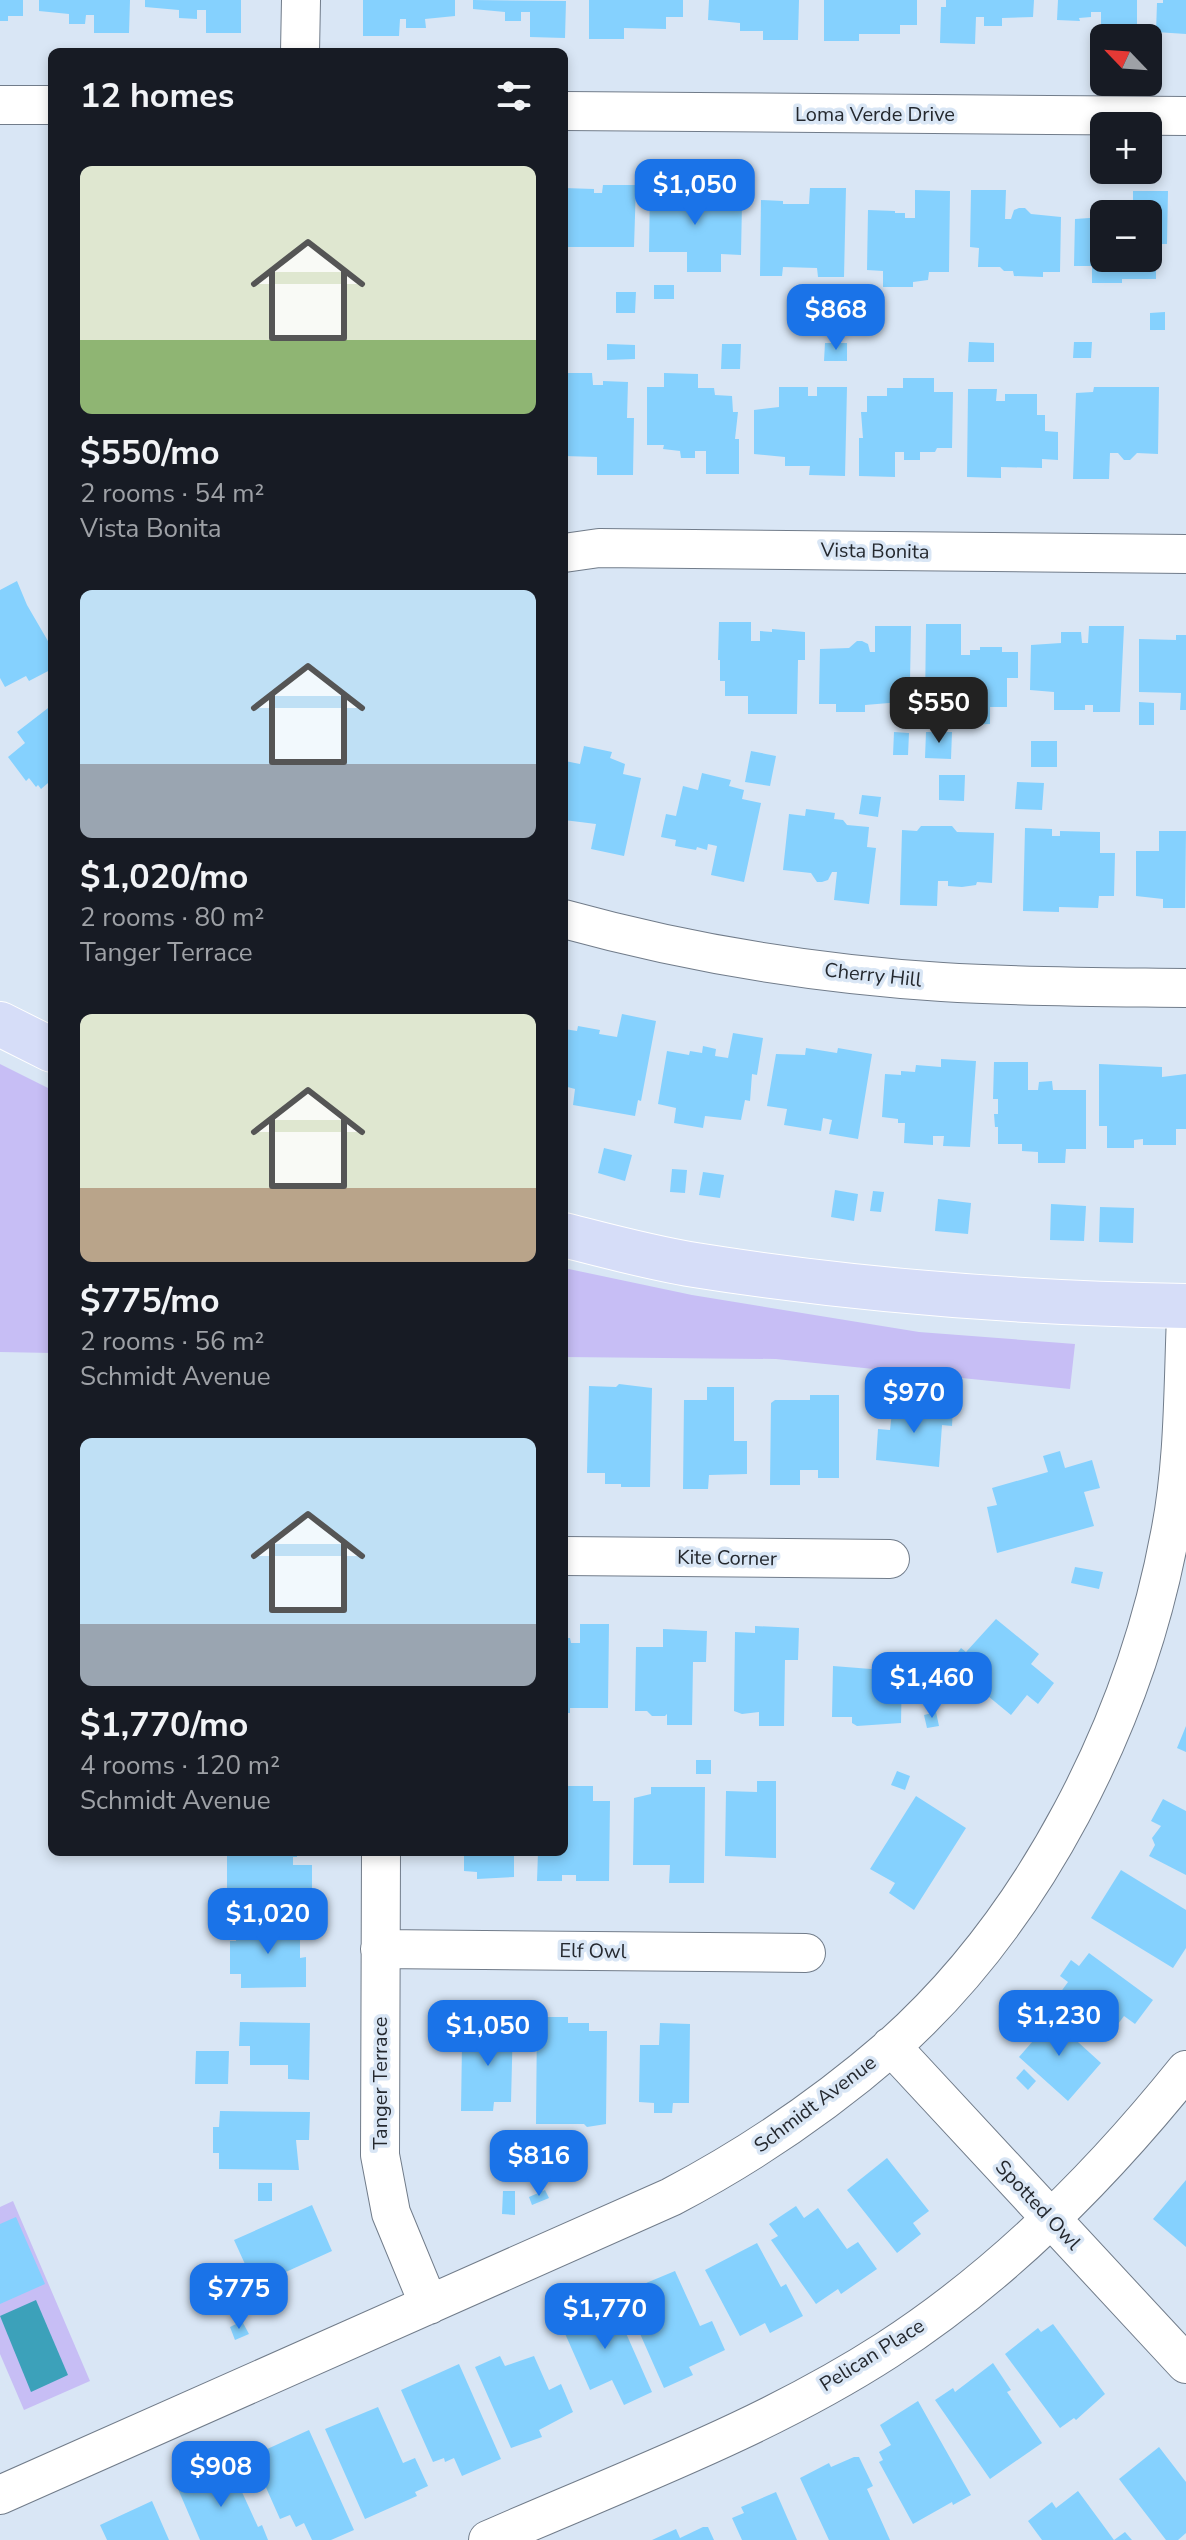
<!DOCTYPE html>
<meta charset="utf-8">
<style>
body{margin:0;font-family:"Nunito Sans",sans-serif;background:#20242c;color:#f1f3f6;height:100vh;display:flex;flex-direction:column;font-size:30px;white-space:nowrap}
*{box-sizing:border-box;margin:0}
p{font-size:26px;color:#9ea1a6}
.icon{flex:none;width:44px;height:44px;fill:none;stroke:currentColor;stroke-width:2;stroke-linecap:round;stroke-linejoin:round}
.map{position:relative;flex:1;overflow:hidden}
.details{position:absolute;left:48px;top:48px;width:520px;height:1808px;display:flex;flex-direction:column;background:#171b24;border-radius:12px;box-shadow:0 4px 12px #0003}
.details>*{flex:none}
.needle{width:52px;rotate:295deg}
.tools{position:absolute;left:1090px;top:24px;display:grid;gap:16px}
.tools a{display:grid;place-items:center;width:72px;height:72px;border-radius:12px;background:#171b24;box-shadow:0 4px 12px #0003;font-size:40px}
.price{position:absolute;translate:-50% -68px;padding:0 18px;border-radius:16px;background:#1a73e8;color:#fff;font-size:26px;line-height:52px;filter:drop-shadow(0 2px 4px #0008)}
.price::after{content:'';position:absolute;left:50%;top:48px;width:24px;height:18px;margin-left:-12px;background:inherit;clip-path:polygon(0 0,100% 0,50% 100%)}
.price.on{background:#222;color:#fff}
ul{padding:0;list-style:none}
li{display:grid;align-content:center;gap:16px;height:424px;padding:0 32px}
li span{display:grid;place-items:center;height:248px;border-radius:12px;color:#555}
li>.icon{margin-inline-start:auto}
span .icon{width:144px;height:144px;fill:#fffc;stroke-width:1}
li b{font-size:34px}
h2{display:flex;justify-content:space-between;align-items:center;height:96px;padding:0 32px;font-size:34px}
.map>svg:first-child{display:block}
.green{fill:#c7bef5}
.water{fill:#3ca1ba}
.building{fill:#85d1fe}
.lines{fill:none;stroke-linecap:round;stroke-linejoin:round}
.minor-casing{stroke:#717c8a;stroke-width:40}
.major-casing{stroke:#fff;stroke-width:46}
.minor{stroke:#fff;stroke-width:38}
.major{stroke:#d6ddf8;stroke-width:44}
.labels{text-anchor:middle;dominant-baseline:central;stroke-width:7;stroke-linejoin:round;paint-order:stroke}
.street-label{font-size:20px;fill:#24282e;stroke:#d9e6f5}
</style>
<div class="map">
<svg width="1186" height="2540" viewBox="0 0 1186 2540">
<rect width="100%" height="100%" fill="#d9e6f5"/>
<path class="green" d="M0 1064 52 1090V1353L0 1352Z
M564 1268 692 1295 919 1332 1075 1344 1070 1389 776 1359 564 1357Z
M13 2201 90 2381 24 2410 0 2354V2207Z"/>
<path class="water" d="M36 2300 68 2375 31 2392 0 2316Z"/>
<path class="building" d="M0 0H23V16H8V21H0Z
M39 0H130L129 33H94V15H86L85 24H69V14L39 11Z
M145 0H241V33H206V10H197V19L179 18V10L145 7Z
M363 0H455V16L425 19 426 28H406V19H400L399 36H363Z
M473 0 566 1 565 38 530 37V12H521V21H505V12L473 9Z
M589 0H683V17H666V29L624 28V39H589Z
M709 0H799L798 40H763V31H740V23L708 20Z
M824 0H917V25H900V34H859V41H824Z
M946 0H1034L1033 17 1002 18V26H984V17H976L975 44 940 43 941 7H946Z
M1058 0H1137V38H1101V12H1091V17L1079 18 1080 21 1057 20Z
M1163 0H1186V34L1156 32 1157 3H1163Z
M603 185H636L634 247H564V188L594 189V193H602Z
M650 187H685V196L710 195 726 197V202L742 203 741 255 721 254V272H687V252H649Z
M810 188H846L844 277H818L817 268 783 267 782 276H760L761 200 783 201V204H809Z
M915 190 950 191 949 272H929L928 280 913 282V287H883V271L867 270 868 210 895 211V213H905V218H915Z
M971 190H1006L1005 219H1011L1014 210 1019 208H1025L1031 214 1061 217 1060 272H1043V277L1014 276 1013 271H1004L1000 267H978L979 248 970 247Z
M1133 191H1168L1167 244H1162V256H1156V279H1122V283H1092V266H1074L1075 219 1104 217V258H1148V214H1133Z
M1125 210V214H1107V211Z
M654 285H674V299H654Z
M616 292H636L635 313H616Z
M823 297H844L843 318 822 317Z
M1165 312V330H1150V313Z
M969 342 994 343V362H968Z
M1074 342H1092L1091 358H1073Z
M825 343H847V361H824Z
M607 344 635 345V359L607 360Z
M722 344H741L740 369H721Z
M564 373H592L593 385H603V381L628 382 627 418H634L633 475H597V457L564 456Z
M664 373 698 374V388H714L715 395 732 396 733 412H738L735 439H739V474H706V451H695V458H681L680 451 663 449 664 445H647V387H664Z
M903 378H934V392H953L952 448H937L935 452H920V460H904V452H895V477L859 476V438H863L861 412H867V396H887V388H903Z
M779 387H808V396H817V387H847L845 476 809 475 810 466H785V457L754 454V410L779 407Z
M1094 387H1159L1158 454 1137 453 1130 460H1124L1118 453H1110L1109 479H1073L1076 393 1093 392Z
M968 389H997L996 401H1005V394H1037V415H1045V431L1058 432V460L1042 459V468L1001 467V478L967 477Z
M17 581 27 605 52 648V669L29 681 26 676 5 687 0 678V590Z
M719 622H751V641H760V631L772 632V629L805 632V660H798L797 714H748V696H725V681H720V660H718Z
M926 624H961V655H970V650H980V647H1002V652H1018V678H1007V707H990V724L960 725V717L945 716V707H925Z
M875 626H911L910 682H902L901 702 865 705V712H836V704H819L820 649 849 648 857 641H862L868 644 870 652H875Z
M1089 626H1124L1120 712H1093V705H1085V710H1054V692L1030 690 1031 645 1061 643V632H1081L1082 643H1088Z
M1176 635H1186V710H1180L1181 693 1139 692V639L1176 640Z
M1139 702 1154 703V725H1139Z
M52 705V787L48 783 41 789 38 785 36 787 29 778 26 781 8 757 25 743 17 732Z
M894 732 909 733 908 755H893Z
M926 732H952L951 759 925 758Z
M1031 741H1057V767H1031Z
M584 746 612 752 610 758 625 764 623 774 641 778 624 856 591 849 596 824 564 820 565 761 580 764Z
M751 751 776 756 770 786 745 782Z
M702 773 731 780 729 786 744 790 742 799 761 803 744 882 711 875 717 846 708 844 707 850 697 847 696 850 675 846 676 840 661 837 666 814 676 816 683 786 698 790Z
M939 775H965L964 801 939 800Z
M1017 782 1044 783 1042 810 1015 809Z
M862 795 881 797 878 817 859 814Z
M806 809 835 813 834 819 843 820 847 825 869 827 867 847 876 848 869 904 834 900 837 872H832L828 880 822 882H817L811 873 783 870 789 814 805 816Z
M921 826H952L957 832 994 833 992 883 977 882 976 885 962 887 948 886V881H938L937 906 900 905 902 830 917 831Z
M1025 828 1052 829V836H1060V831L1100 832V853H1115L1114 896H1099L1098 908 1059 907V912L1023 911Z
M1159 831H1186L1185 908H1163V899L1136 896V851H1159Z
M622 1014 656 1021 641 1101 638 1100 635 1116 573 1105 575 1089 564 1086 566 1054H564V1029L577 1031 578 1026 600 1030 599 1034 617 1037Z
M733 1033 763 1038 757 1075 752 1074 750 1101 745 1100 741 1120 705 1116 703 1128 674 1123 676 1108 658 1104 667 1051 689 1055 690 1051 702 1053 703 1046 716 1049 715 1056 728 1058Z
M806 1048 837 1053 838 1048 872 1054 858 1139 829 1134 832 1120 823 1118 821 1131 784 1125 787 1109 767 1106 776 1054 805 1055Z
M941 1059 976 1061 970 1147 943 1146 944 1136H933V1145L904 1143 905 1123H898V1119L882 1117 885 1074 901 1075V1071L915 1072 916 1065 941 1067Z
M994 1062H1028V1090H1038L1039 1082 1052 1081 1053 1090H1086V1149H1066L1065 1163H1038V1152L1022 1151V1144H998V1127H995L994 1114H998V1099H993Z
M1099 1064 1162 1067V1077L1186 1074V1129H1176V1145H1143V1139L1134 1140V1148H1107V1126H1099Z
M604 1148 632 1155 625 1181 598 1173Z
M672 1169 687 1170 685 1193 670 1192Z
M703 1172 724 1175 720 1198 699 1195Z
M835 1190 858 1194 854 1221 831 1217Z
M873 1191 884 1192 881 1212 870 1211Z
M938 1199 971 1203 968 1234 935 1231Z
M1051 1204 1086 1206 1084 1241 1050 1240Z
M1100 1207 1134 1208 1133 1243 1099 1242Z
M619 1384 652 1388 650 1487H621V1484H605V1473H587L589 1386 616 1387Z
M707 1387H734V1441H747V1474L709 1475 708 1489H683L684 1400H707Z
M810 1395H839V1478H818V1470H800V1485H770L771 1403 775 1400H810Z
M893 1403 953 1407 952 1426 942 1425 939 1467 876 1460 878 1429 890 1430Z
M1060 1451 1065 1468 1092 1460 1100 1488 1084 1492 1094 1526 997 1553 987 1507 997 1505 992 1488 1048 1472 1043 1456Z
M1075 1567 1103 1572 1099 1589 1071 1583Z
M996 1619 1039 1654 1031 1664 1054 1683 1038 1704 1027 1695 1011 1715 949 1664 961 1648 966 1652Z
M580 1624H609L608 1708H570V1713H564V1638H570L571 1643H580Z
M755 1626 799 1628 798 1660H785L784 1726H759V1712L742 1714 734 1711 735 1632 755 1633Z
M663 1629 707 1631 706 1662H693L692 1725H667V1714L665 1716H652L647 1711H635L636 1647H663Z
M833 1666 871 1669 902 1668 901 1723 857 1726 852 1723V1717H832Z
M936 1712 939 1726 927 1728 924 1715Z
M1186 1726V1752L1177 1748Z
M696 1760H711V1774H696Z
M897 1771 910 1776 905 1790 891 1785Z
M757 1781H776V1858L725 1856 726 1791 757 1792Z
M564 1786H593V1801H610L609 1881H576V1875H562V1881H537L538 1852H564Z
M651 1787H705L704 1883H669L670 1865H633L634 1798 651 1794Z
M916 1796 966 1828 914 1910 889 1893 895 1883 870 1869Z
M1163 1799 1186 1811V1875L1149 1856 1155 1845 1152 1838 1161 1826 1151 1821Z
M221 1852H297V1857H293V1865H312V1895L231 1894 227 1889V1855H221Z
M464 1852H514V1877L477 1879V1872L464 1871Z
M1121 1870 1186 1910V1948L1173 1968 1091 1918Z
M236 1923H296V1940H300V1958L306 1957V1987L241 1988V1974H230V1941H236Z
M1089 1953 1153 2000 1135 2024 1124 2016 1112 2032 1060 1993 1068 1982 1060 1976 1071 1960 1079 1966Z
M1045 2012 1101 2063 1068 2101 1019 2057 1039 2034 1032 2028Z
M537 2017H568V2023H589V2031H607L606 2124 587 2127 584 2124H536Z
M240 2022 310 2023 309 2080 288 2079V2065H250V2046H239Z
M481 2022H513L511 2102H494L493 2111H461L462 2043H473V2036H481Z
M660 2023 690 2024 689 2103H673L672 2113H654V2103L639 2102 640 2045H659Z
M196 2051H229L228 2084H195Z
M1024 2069 1036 2081 1028 2090 1016 2078Z
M220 2111 310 2112 309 2140H296L299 2170 219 2169V2153H213V2127H219Z
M887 2158 929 2211 913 2223 921 2234 897 2253 847 2190Z
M1186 2180V2247L1153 2219Z
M258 2183H272V2201H258Z
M545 2190 549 2198 532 2205 529 2197Z
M503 2191H515V2215L502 2214Z
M312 2205 332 2251 255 2286 234 2240Z
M796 2206 804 2218 818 2208 847 2249 858 2242 877 2269 841 2294 838 2289 816 2304 771 2240 778 2236 769 2224Z
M16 2217 45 2284 0 2304V2224Z
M757 2243 781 2287 786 2284 803 2316 770 2333 765 2323 740 2336 705 2270Z
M675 2271 700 2326 712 2321 725 2350 689 2367 693 2375 664 2388 622 2293Z
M610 2297 652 2392 624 2405 612 2380 590 2390 559 2320Z
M242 2321 249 2334 235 2340 230 2327Z
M1053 2324 1105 2394 1076 2420 1074 2418 1060 2428 1005 2354 1038 2328 1041 2332Z
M500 2356 505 2366 534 2356 549 2390 561 2384 573 2412 539 2430 542 2437 511 2448 475 2367Z
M993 2363 1011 2390 1007 2392 1042 2443 990 2479 935 2400 953 2388 955 2392Z
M459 2364 501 2459 462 2476 454 2458 445 2462 444 2458 433 2462 401 2390Z
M918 2401 971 2495 953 2505 952 2502 913 2524 879 2462 883 2460 879 2452 891 2445 880 2425Z
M378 2407 403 2463 415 2458 428 2486 415 2492 417 2496 365 2519 325 2429Z
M309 2430 354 2530 331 2540H312L304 2523 296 2527 290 2515 280 2519 252 2456Z
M1159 2447 1186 2482V2533L1178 2540H1166L1119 2479Z
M854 2457H859L873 2486 867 2489 890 2540H829L800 2478 829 2463 831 2467Z
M231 2468 258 2527 262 2525 268 2540H200L178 2489Z
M1078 2491 1114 2540H1042L1028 2521 1052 2502 1056 2508Z
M776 2492 797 2540H742L732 2518 744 2513 741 2507Z
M152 2501 169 2540H107L100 2525Z
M703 2527H708L714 2540H652L676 2529 680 2538Z
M1125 2532 1132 2540H1114Z"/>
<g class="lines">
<g class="minor-casing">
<path id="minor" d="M300 52 301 0
M0 105H52
M564 111 1186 116
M564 553 599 548 1186 554
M564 919C687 953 816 974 942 982 1023 987 1105 987 1186 988
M564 1556 890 1559
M381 1852 380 2155 391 2213 429 2305
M380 1949 806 1953
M891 2046 1186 2364
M0 2495 671 2197C751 2155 823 2106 891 2047 1035 1919 1135 1722 1170 1534 1184 1463 1183 1389 1186 1316
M488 2540C622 2481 763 2430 887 2350 1003 2275 1100 2177 1186 2070"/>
</g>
<g class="major-casing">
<path id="major" d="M0 1024 52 1050
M564 1235C607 1246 651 1258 695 1265 858 1291 1021 1303 1186 1306"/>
</g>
<use href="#minor" class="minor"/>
<use href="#major" class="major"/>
</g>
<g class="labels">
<g class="street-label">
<text x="875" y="114">Loma Verde Drive</text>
<text transform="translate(875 551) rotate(1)">Vista Bonita</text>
<text transform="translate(873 975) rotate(6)">Cherry Hill</text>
<text transform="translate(727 1558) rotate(1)">Kite Corner</text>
<text transform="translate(593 1951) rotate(1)">Elf Owl</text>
<text transform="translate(380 2083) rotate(-90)">Tanger Terrace</text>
<text transform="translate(815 2104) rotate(-37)">Schmidt Avenue</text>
<text transform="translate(1038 2205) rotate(47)">Spotted Owl</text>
<text transform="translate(872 2355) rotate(-32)">Pelican Place</text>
</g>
</g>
</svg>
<div class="tools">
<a><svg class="needle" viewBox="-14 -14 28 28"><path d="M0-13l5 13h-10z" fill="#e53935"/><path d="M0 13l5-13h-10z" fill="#9ea1a6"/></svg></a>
<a>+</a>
<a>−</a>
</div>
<b class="price" style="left:695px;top:227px">$1,050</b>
<b class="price" style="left:836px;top:352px">$868</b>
<b class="price on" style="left:939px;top:745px">$550</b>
<b class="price" style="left:914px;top:1435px">$970</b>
<b class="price" style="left:932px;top:1720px">$1,460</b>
<b class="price" style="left:268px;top:1956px">$1,020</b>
<b class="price" style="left:1059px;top:2058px">$1,230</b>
<b class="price" style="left:488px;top:2068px">$1,050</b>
<b class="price" style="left:539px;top:2198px">$816</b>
<b class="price" style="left:239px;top:2331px">$775</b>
<b class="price" style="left:605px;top:2351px">$1,770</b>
<b class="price" style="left:221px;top:2509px">$908</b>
<section class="details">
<h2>12 homes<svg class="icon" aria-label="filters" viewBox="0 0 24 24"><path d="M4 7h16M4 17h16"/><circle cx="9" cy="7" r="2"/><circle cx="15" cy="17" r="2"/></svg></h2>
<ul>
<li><span style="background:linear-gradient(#dfe7d0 70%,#8fb573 0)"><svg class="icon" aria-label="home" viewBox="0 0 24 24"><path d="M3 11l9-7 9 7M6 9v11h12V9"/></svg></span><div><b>$550/mo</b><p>2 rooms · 54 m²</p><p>Vista Bonita</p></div></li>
<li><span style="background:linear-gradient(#bfe0f5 70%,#9aa5b1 0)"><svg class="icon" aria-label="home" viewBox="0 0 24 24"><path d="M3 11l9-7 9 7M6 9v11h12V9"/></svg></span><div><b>$1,020/mo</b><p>2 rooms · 80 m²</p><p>Tanger Terrace</p></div></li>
<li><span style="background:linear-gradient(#dfe7d0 70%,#b9a48a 0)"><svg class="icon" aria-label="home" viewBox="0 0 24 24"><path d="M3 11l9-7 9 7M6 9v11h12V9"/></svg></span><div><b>$775/mo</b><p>2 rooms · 56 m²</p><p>Schmidt Avenue</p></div></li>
<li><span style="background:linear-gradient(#bfe0f5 75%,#9aa5b1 0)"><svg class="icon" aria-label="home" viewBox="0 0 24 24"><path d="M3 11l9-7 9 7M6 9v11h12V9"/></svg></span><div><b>$1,770/mo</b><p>4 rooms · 120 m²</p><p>Schmidt Avenue</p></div></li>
</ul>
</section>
</div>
